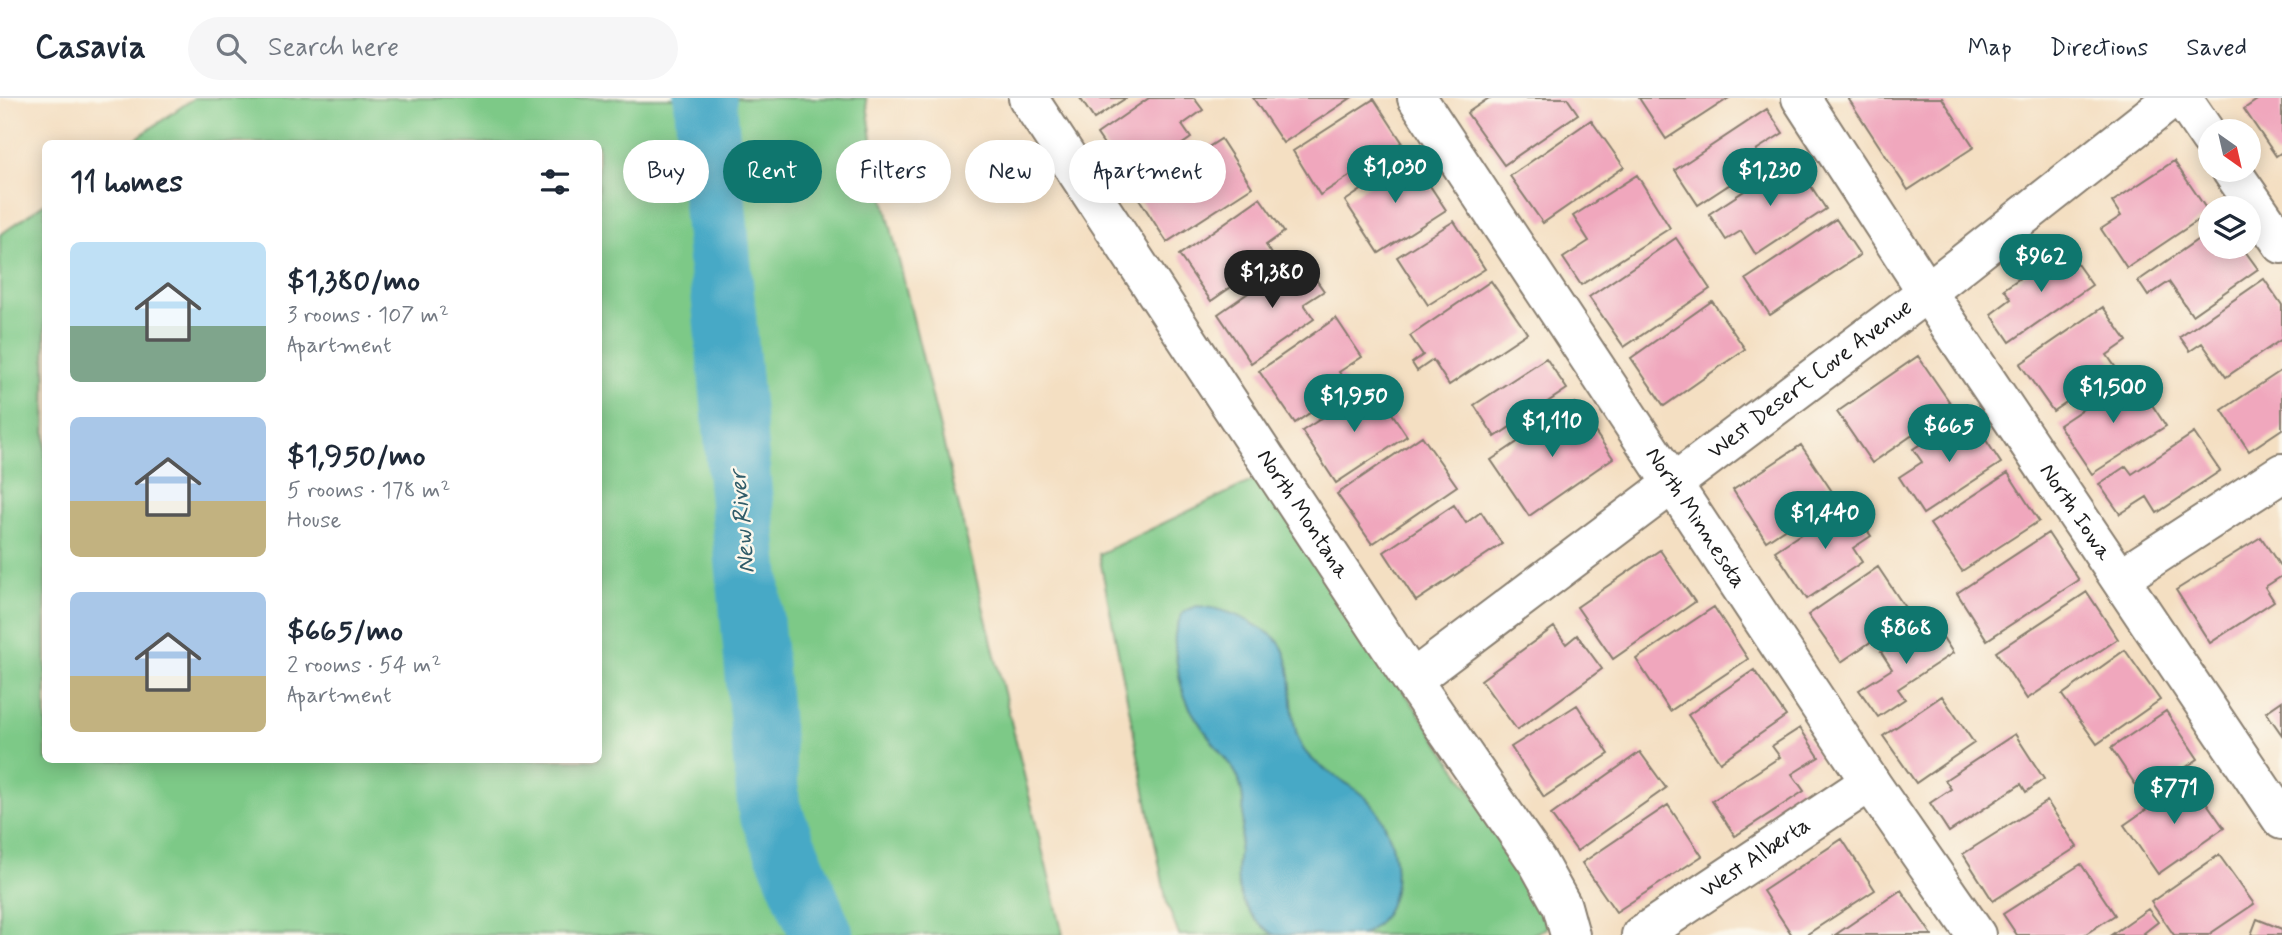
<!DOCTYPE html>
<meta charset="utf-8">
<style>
body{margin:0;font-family:Mynerve,sans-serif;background:#f6f6f7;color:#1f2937;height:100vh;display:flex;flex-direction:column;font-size:26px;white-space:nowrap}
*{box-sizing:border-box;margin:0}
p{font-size:23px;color:#747a83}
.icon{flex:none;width:38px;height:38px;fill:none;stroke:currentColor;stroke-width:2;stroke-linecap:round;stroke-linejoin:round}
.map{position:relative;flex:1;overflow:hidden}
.details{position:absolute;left:42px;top:42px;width:560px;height:623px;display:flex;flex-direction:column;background:#fff;border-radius:10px;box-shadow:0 4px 18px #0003}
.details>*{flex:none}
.top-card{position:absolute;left:623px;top:42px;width:665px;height:63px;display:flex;gap:14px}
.needle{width:46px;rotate:146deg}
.tools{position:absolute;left:2198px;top:21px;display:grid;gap:14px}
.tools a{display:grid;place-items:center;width:63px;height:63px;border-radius:50%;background:#fff;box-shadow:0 4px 18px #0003;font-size:35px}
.price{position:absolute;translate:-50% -60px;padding:0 16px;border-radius:24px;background:#0f766e;color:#fff;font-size:23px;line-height:46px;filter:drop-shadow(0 2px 4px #0008)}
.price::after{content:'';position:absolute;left:50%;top:42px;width:21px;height:16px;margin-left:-10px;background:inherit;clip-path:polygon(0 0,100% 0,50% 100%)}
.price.active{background:#222;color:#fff}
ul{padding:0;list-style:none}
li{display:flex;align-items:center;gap:21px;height:175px;padding:0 28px}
li span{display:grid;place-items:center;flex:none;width:196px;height:140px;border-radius:10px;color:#555}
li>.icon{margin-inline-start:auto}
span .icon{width:84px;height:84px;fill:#fffc;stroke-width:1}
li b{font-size:30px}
h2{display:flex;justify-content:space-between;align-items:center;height:84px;padding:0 28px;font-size:30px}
.chip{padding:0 24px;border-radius:32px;background:#fff;box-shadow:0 4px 18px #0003;font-size:24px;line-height:63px}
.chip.active{background:#0f766e;color:#fff}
header{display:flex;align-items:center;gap:42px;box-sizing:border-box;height:98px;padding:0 35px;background:#fff;border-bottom:2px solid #e0e1e3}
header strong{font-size:33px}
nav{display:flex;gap:38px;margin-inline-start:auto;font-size:24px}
.search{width:490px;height:63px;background:#f6f6f7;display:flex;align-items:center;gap:18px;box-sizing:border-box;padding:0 24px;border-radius:38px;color:#747a83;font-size:26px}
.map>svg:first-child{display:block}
.green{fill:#7dc987;stroke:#4c7252;stroke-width:2}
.water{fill:#46a9c6;stroke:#316271;stroke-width:2}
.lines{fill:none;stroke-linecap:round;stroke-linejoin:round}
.river{stroke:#46a9c6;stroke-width:63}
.building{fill:#f0a7bd}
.minor-casing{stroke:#887e6f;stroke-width:42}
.minor{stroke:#fff;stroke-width:38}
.labels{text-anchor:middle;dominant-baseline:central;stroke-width:5;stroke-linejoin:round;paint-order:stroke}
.street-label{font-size:23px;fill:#1c1c1c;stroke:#fbf7ec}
.water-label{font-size:24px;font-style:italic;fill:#2f5b68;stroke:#fbf7ec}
</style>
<header>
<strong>Casavia</strong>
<div class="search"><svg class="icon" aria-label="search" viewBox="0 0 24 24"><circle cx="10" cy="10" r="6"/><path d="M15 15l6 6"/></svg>Search here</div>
<nav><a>Map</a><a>Directions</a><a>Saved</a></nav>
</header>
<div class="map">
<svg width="2282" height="837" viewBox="0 0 2282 837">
<rect width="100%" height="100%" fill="#fbf7ec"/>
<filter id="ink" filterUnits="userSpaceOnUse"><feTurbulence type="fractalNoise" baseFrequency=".0143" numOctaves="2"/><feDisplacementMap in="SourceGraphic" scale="14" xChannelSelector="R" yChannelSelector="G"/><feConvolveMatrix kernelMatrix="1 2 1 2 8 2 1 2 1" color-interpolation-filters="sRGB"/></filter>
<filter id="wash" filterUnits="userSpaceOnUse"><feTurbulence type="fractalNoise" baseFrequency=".00686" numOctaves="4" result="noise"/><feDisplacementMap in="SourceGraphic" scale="28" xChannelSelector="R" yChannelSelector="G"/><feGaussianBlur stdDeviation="1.57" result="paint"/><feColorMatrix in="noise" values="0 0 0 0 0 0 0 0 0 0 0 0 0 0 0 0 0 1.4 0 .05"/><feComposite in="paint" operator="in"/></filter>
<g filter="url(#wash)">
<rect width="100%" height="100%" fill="#f4dfc2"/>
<path class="green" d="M194 0H866L876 68 1063 837H0V137L45 105 46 662H598V46L130 45Z
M1260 379 1535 788 1547 830 1531 837H1179L1167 806 1099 456Z"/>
<path class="water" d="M1197 508C1219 510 1238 516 1257 528 1263 532 1270 535 1275 540 1301 564 1283 621 1304 652 1319 673 1349 683 1367 701 1401 735 1411 812 1362 837H1274C1206 789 1256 744 1240 686 1238 674 1227 664 1220 654 1197 622 1182 607 1177 565 1174 542 1172 536 1183 514Z"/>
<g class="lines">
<path class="river" d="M705 0 769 711 822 837"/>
</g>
<g id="blocks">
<path class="building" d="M1080 0H1126L1094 21Z
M1149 0H1194L1203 12 1182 27 1191 40 1129 83 1097 36Z
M1253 0H1351L1283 45Z
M1489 0H1567L1578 16 1504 67 1467 15Z
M1639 0H1729L1666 41Z
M1848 0H1942L1974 49 1908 92Z
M2260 0H2282V54L2276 58 2244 11Z
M1374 1 1402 44 1320 97 1293 53Z
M1767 11 1783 35 1756 52 1764 64 1698 107 1675 72Z
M1591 22 1624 69 1543 125 1510 78Z
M1221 41 1252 89 1167 144 1136 96Z
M1411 59 1446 112 1379 155 1345 103Z
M1793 61 1826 111 1756 157 1741 133 1726 142 1709 116Z
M2174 63 2209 115 2127 170 2101 131 2121 118 2112 104Z
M1637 77 1670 130 1581 187 1563 160 1589 143 1573 118Z
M1260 100 1284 134 1266 147 1274 159 1211 203 1179 157Z
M1836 121 1860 157 1770 217 1746 181Z
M1454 123 1485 171 1428 207 1397 159Z
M2210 133V149H2242L2258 171 2192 217 2169 184 2148 198 2138 183Z
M1676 140 1710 191 1624 249 1589 199Z
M2065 149 2092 187 2010 244 1991 216 2011 201 2004 191Z
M1300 159 1324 193 1304 206 1314 221 1251 265 1218 216Z
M2264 181 2282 207V241L2226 279 2202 245 2190 253 2180 239Z
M1491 183 1527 235 1449 287 1433 262 1417 273 1412 265 1423 257 1410 238Z
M1712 203 1745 251 1664 308 1631 260Z
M2103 209 2127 243 2107 257 2116 270 2053 313 2020 266Z
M1336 220 1362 259 1339 274 1349 288 1295 325 1259 273Z
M1918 258 1953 309 1872 365 1837 314Z
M1546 260 1567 291 1495 339 1474 307Z
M2282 272V331L2249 353 2222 312Z
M2133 278 2166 328 2092 376 2059 327Z
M1373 287 1407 338 1336 385 1302 333Z
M1575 305 1613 360 1529 418 1491 362Z
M1968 315 2001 365 1923 416 1899 379 1922 364 1913 351Z
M2194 335 2220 373 2157 415 2147 399 2120 416 2099 386 2126 368 2132 376Z
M1422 338 1457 388 1372 446 1337 396Z
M1801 347 1835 398 1766 443 1733 392Z
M2008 375 2039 423 1962 473 1930 426Z
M1848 405 1871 438 1853 450 1862 464 1807 501 1775 453Z
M1454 407 1466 425 1481 414 1502 446 1416 503 1384 454Z
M2048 435 2079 482 1987 542 1957 495Z
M2261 439 2282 471V478L2265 489 2274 503 2210 545 2176 492Z
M1660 452 1695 504 1613 561 1577 509Z
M1878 469 1910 517 1841 564 1808 517Z
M2087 494 2118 541 2027 601 1996 554Z
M1714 509 1748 561 1670 613 1636 561Z
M1931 521 1953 555 1898 591 1905 601 1878 619 1859 592 1892 571 1881 554Z
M1554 529 1566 546 1577 537 1602 571 1517 632 1481 582Z
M2125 552 2160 602 2097 646 2062 597Z
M1754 572 1786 618 1720 664 1688 617Z
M1942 598 1974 645 1916 685 1883 638Z
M2282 603V637L2266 614Z
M1577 607 1609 656 1544 699 1511 649Z
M2166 613 2198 661 2143 698 2111 650Z
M1800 630 1819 659 1792 676 1804 693 1735 738 1712 703 1780 659 1772 648Z
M2015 636 2044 681 2026 694 2021 686 1949 734 1930 705 1951 691 1945 682Z
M1640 654 1666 690 1577 753 1551 717Z
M2190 681 2224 730 2158 776 2124 727Z
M2047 703 2077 749 1993 803 1963 756Z
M1668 707 1702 758 1616 814 1582 765Z
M1842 741 1875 792 1806 837H1792L1763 793Z
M2219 757 2254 806 2208 837H2174L2151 804Z
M2081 766 2115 817 2084 837H2017L2003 816Z
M1901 792 1932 837H1835Z
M2148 811 2158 824 2144 835 2146 837H2111Z
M2257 821 2282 831V837H2251Z"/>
</g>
</g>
<g filter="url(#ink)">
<use href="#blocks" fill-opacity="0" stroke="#887e6f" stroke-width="2"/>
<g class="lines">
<g class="minor-casing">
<g id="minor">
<path id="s1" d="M1028 0 1412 582 1538 765 1562 808 1570 837"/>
<path id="s2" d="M1417 0 1870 684 1976 837"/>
<path id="s3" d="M1801 0 1927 194 2282 722"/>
<path d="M2182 0 2210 41"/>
<path d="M2231 72 2282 146"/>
<path d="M2122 479 2282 375"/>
<path id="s4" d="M1412 582 1927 194 2173 0"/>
<path id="s5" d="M1641 837 1870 684"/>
</g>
</g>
<use href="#minor" class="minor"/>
</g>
</g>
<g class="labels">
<g class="street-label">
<text stroke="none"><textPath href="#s4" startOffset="499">West Desert Cove Avenue</textPath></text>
<text stroke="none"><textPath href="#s3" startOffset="497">North Iowa</textPath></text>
<text stroke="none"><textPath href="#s1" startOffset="499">North Montana</textPath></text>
<text stroke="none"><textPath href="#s2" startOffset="504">North Minnesota</textPath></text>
<text stroke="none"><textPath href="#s5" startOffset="138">West Alberta</textPath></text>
</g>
<g class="water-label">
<text transform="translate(743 424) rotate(-95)">New River</text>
</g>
</g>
</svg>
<div class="tools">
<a><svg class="needle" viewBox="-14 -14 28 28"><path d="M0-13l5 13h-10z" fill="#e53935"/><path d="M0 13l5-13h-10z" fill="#747a83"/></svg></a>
<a><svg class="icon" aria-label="layers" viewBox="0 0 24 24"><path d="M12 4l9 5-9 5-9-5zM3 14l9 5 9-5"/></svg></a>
</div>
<b class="price" style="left:1395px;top:107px">$1,030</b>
<b class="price" style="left:1770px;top:110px">$1,230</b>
<b class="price" style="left:2041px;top:196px">$962</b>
<b class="price active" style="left:1272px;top:212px">$1,380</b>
<b class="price" style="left:2113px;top:327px">$1,500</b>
<b class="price" style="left:1354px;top:336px">$1,950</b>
<b class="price" style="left:1552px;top:361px">$1,110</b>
<b class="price" style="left:1949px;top:366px">$665</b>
<b class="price" style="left:1825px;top:453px">$1,440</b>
<b class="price" style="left:1906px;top:568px">$868</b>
<b class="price" style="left:2174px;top:728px">$771</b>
<div class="top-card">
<a class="chip">Buy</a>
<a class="chip active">Rent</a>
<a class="chip">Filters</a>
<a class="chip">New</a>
<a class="chip">Apartment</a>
</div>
<section class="details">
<h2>11 homes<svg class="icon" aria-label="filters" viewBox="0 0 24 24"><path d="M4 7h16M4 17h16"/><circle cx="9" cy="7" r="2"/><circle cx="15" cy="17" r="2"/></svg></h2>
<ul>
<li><span style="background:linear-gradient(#bfe0f5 60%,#7fa58c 0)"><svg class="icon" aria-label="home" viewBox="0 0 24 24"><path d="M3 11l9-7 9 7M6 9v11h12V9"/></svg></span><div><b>$1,380/mo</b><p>3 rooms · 107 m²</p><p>Apartment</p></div></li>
<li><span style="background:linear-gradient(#a9c7e8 60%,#c2b280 0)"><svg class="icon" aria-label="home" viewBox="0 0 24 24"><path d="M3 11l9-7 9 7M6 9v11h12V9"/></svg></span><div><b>$1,950/mo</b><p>5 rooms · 178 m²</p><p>House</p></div></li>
<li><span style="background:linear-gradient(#a9c7e8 60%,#c2b280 0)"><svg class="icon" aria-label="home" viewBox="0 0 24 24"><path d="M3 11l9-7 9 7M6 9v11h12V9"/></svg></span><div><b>$665/mo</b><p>2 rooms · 54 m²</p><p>Apartment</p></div></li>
</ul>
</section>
</div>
